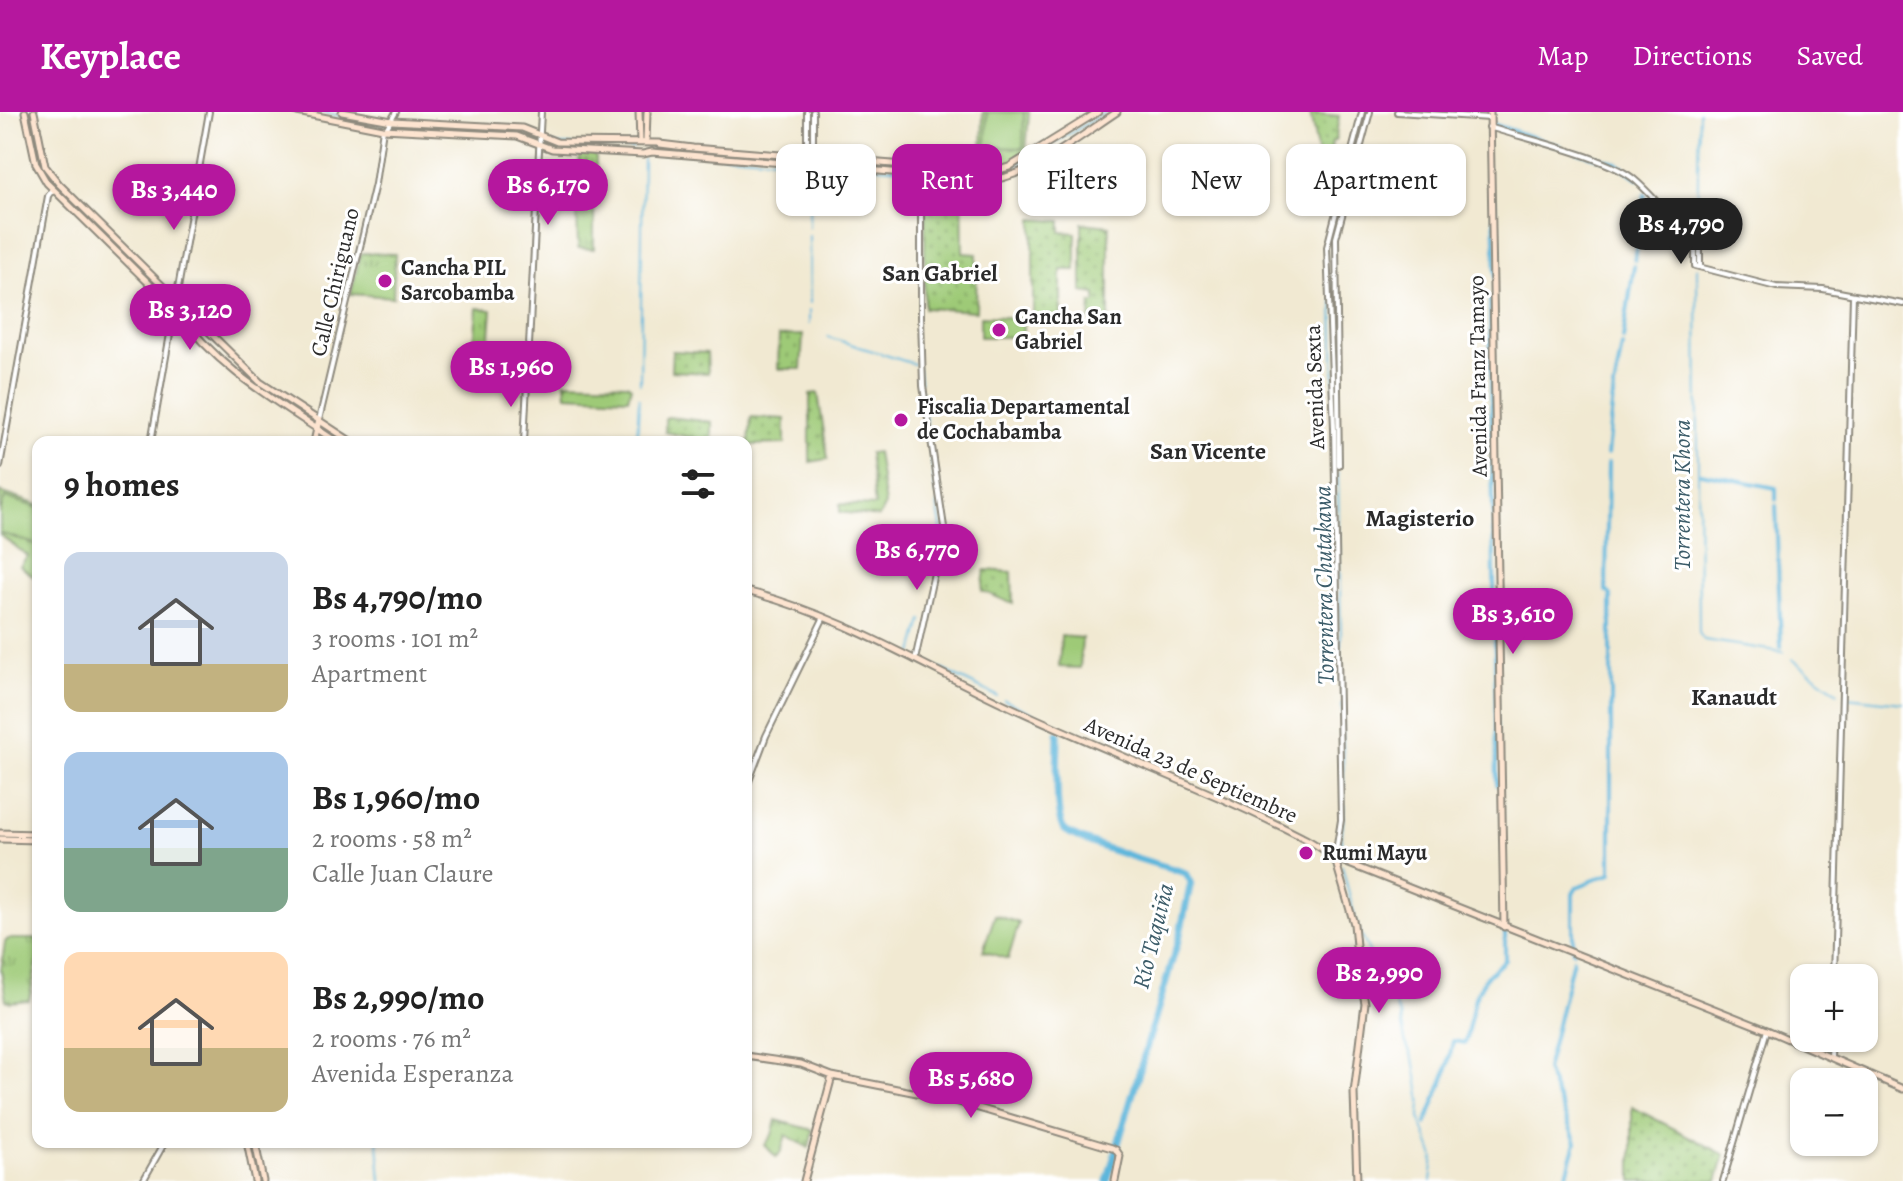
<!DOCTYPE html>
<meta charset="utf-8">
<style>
body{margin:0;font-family:Alegreya,serif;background:#f6f6f6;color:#222;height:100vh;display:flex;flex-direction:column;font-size:30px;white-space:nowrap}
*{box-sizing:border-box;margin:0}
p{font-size:26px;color:#767676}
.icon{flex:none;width:44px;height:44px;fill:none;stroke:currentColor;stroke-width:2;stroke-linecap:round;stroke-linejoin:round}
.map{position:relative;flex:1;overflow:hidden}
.drawer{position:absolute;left:32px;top:324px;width:720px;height:712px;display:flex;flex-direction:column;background:#fff;border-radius:16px;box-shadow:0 2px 6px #0004}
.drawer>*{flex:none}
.guide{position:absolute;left:776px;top:32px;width:760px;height:72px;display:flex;gap:16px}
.fabs{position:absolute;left:1790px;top:852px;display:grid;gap:16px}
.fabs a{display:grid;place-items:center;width:88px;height:88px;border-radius:16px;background:#fff;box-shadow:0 2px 6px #0004;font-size:40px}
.price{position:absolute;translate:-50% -68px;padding:0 18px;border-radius:28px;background:#b5179e;color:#fff;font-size:26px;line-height:52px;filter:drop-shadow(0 2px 4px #0008)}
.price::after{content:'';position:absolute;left:50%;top:48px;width:24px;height:18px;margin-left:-12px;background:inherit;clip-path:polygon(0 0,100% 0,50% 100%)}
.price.on{background:#222;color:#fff}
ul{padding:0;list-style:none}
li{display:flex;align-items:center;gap:24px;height:200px;padding:0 32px}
li span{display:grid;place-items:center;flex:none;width:224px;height:160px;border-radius:16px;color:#555}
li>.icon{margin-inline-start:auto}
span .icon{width:96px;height:96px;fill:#fffc;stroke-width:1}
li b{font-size:34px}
h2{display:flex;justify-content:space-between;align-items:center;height:96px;padding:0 32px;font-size:34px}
.tag{padding:0 28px;border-radius:16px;background:#fff;box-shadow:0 2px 6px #0004;font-size:28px;line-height:72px}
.tag.on{background:#b5179e;color:#fff}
header{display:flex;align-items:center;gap:48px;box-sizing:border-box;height:112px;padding:0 40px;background:#b5179e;color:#fff}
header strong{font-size:38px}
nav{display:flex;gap:44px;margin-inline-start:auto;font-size:28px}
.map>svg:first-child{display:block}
.grass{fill:url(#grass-dots);stroke:#647a51;stroke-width:2}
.park{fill:url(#park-tufts);stroke:#647a51;stroke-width:2}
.garden{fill:#9eca77;stroke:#647a51;stroke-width:2}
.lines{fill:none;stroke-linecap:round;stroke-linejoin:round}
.stream{stroke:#5db6db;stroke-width:2}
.canal{stroke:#5db6db;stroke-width:4}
.river{stroke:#5db6db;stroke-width:7}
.tertiary-casing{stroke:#8e8a7e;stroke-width:8}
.secondary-casing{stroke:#8e8a7e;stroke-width:9}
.tertiary{stroke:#fff;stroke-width:4}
.secondary{stroke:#fde4d0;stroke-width:5}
.poi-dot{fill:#b5179e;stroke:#fff;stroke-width:3}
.labels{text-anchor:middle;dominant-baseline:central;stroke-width:6;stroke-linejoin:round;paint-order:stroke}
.poi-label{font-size:22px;font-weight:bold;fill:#2b2b2b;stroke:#fff;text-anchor:start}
.street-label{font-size:22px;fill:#2b2b2b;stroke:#fff}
.neighbourhood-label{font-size:24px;font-weight:bold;fill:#2b2b2b;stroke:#fff}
.water-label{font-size:24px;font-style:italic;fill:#3c5c69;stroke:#fff}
</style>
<header>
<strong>Keyplace</strong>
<nav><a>Map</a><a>Directions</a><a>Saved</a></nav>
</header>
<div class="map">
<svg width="1903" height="1069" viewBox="0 0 1903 1069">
<defs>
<pattern id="grass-dots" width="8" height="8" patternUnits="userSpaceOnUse" patternTransform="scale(2)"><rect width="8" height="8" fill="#9eca77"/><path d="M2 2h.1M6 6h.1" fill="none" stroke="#81a462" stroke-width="1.8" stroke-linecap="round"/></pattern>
<pattern id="park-tufts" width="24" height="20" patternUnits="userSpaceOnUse" patternTransform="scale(2)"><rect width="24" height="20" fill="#9eca77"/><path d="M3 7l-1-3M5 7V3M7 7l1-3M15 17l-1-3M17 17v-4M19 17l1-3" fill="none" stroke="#81a462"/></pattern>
</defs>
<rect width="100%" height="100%" fill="#fff"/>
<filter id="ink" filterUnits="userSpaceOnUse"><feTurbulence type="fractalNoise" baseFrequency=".0125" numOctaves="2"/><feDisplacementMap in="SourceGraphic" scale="16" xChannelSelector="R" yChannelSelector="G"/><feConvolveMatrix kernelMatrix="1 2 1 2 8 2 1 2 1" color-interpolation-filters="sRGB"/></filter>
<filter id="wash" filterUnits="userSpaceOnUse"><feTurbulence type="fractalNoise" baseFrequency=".006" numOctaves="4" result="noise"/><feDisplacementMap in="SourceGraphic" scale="32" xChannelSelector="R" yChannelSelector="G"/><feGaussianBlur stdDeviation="1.8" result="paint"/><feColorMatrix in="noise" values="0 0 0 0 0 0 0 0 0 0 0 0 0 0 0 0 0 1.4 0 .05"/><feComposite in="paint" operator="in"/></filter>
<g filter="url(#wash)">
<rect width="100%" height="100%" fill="#f1e9d2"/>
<path class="grass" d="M1310 1 1339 4 1335 29H1332L1329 52H1326L1327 60 1321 59Z
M1176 44 1199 48 1200 61 1209 62 1207 73 1177 71Z
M926 68 962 72 963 141 977 142 976 199 924 196Z
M1033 107 1061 109V120L1076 121V158H1061V205L1033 204Z
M1082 111 1109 114V209L1090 208 1091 191H1096V182L1082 180Z
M803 223 801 257H778L779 224Z
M672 239 707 241 708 261 671 259Z
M818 281 828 347 810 350V282Z
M668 305 712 310V330L665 320V307Z
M751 305 785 307V332L749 333Z
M985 458 1012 460 1013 492 982 479Z
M1632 995 1725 1043 1717 1069H1632Z"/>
<path class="park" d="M983 0H1029L1026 40 999 56H982Z
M580 42H594L596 45 595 84 592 89 594 93V137L578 136 577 94 580 90 577 84Z
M363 141 395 142 393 185 351 182 360 143Z
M477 196 492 198 488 248 473 246Z
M980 204 1023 206V225H980Z
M565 270 627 272 631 275 628 286 566 283Z
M877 340 885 393 879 405 840 400V392L875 394 869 341Z
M0 380 38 393V468L20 454 28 444 0 423Z
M8 827H38V846L29 888 10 890 6 888 1 858 5 830Z
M776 1008 813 1018 809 1036 786 1023 781 1040 776 1045 765 1033 772 1023Z"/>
<path class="garden" d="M987 0H1024L1023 36 986 35Z
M5 385 38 396V433L0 421V401Z
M1061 524 1082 526 1080 556 1059 555Z
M995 803 1019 811 1008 847 983 839Z"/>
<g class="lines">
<path class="stream" d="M321 0 388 13 458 17
M31 8 39 48 46 62 132 148
M642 9V0
M467 17 520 20 531 23
M544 30 557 33 633 36
M654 37 802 49
M818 50 916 58
M1353 54 1367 0
M925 59 939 60
M948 60 986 64 1004 61 1106 0
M1660 90 1697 128
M809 116 810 59
M809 124 810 191
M1697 129 1699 0
M1697 156 1699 521 1704 528 1783 540
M809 212V199
M828 225 914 252
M918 256 920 270
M640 271 643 47
M921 277 929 331
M1335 281 1332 134 1351 61
M1335 291 1337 325
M322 315 344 330
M637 330 639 286
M930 338 936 383
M1338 361 1342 585
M937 391 941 415 939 429
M913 541 922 508
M920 547 997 584
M1792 547 1838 580
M1846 585 1903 591
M1004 588 1057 613
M1340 743 1344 694 1342 591
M1342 754 1357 814 1400 903 1405 929 1415 952 1421 990 1420 1007 1434 1045 1431 1069
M378 1030 381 1069"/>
<path class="canal" d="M1492 15V12L1560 34
M1576 39 1615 50 1639 67
M1494 88 1496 166
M1635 148 1645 82
M1490 188 1497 673
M1623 227 1634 154
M1615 272 1622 234
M1607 342 1614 275
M1701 361 1776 376V388
M1776 394 1781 535
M1573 839V782L1577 775 1611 761V483L1606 479 1608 351
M1426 1012 1446 961 1453 929 1465 931 1475 886 1485 866 1505 848V821
M1565 1069 1576 1030 1546 958 1573 847"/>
<path class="river" d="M1058 622C1058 643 1054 700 1063 716 1069 728 1168 755 1186 761L1191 770 1180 822 1107 1069"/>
</g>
</g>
<g filter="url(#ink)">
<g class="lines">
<g class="tertiary-casing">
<path id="tertiary" d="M1397 0 1490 6
M1489 15C1526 27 1608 45 1635 68 1658 88 1676 114 1700 134V154
M386 17 396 0
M813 46V0
M807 53V0
M1695 130V154L1776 175 1823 177 1903 192
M319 308 375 72 383 17
M151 330 209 0
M524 330 541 0
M1339 353 1336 126 1370 0
M0 354 48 84 53 77
M915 548 944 415 923 274 921 205V63
M746 677 766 624 824 505
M1335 745 1341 708 1334 317 1327 135 1362 0
M1834 866 1853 183
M1831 944 1832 926
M143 1069 165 1030
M1723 1069 1767 918"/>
</g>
<g class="secondary-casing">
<path id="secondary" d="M25 0 36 52 47 71 175 197C219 258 276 289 337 330
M34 0 45 54 59 72 260 270 352 330
M297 0 383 17 517 24 552 37 643 42 652 40 987 68C1028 67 1083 22 1117 0
M342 0 392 9 522 16 557 30 660 31
M639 0 640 31
M1490 0 1504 815
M646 30 647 0
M660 32 693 36 992 60 1009 55 1098 0
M314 330 319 308
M746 479C837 502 918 551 1002 591 1101 638 1205 675 1302 725 1317 732 1329 743 1344 750L1767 918 1903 977
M0 721 38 722
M0 727 38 728
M1335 747 1354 812 1358 855 1365 891 1354 981 1357 1069
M746 944 801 952 832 964 952 988 1112 1036
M247 1030 255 1069
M255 1030 263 1069
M804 1069 832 964
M1115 1069 1120 1044 1116 1038"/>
</g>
<use href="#tertiary" class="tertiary"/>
<use href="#secondary" class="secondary"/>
</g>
</g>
<g class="poi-dot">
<circle cx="385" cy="169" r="8"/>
<circle cx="999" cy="218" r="8"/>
<circle cx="901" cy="308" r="8"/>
<circle cx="1306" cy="741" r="8"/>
</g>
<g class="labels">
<g class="poi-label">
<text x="401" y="156">Cancha PIL<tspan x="401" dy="25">Sarcobamba</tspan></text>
<text x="1015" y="205">Cancha San<tspan x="1015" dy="25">Gabriel</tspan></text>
<text x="917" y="295">Fiscalia Departamental<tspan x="917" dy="25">de Cochabamba</tspan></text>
<text x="1322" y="741">Rumi Mayu</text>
</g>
<g class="street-label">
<text transform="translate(335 170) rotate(-77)">Calle Chiriguano</text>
<text transform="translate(1478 264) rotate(-91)">Avenida Franz Tamayo</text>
<text transform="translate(1315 275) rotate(-92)">Avenida Sexta</text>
<text transform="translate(1191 658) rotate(24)">Avenida 23 de Septiembre</text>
</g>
<g class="neighbourhood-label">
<text x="940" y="161">San Gabriel</text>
<text x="1208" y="339">San Vicente</text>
<text x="1420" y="406">Magisterio</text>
<text x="1734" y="585">Kanaudt</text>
</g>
<g class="water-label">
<text transform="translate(1682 383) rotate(-90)">Torrentera Khora</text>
<text transform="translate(1324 473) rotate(-91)">Torrentera Chutakawa</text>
<text transform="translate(1153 824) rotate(-76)">Río Taquiña</text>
</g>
</g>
</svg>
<div class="fabs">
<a>+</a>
<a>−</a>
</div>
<b class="price" style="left:548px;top:115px">Bs 6,170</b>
<b class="price" style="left:174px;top:120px">Bs 3,440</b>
<b class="price on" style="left:1681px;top:154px">Bs 4,790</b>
<b class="price" style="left:190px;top:240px">Bs 3,120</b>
<b class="price" style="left:511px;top:297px">Bs 1,960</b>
<b class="price" style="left:917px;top:480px">Bs 6,770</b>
<b class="price" style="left:1513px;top:544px">Bs 3,610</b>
<b class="price" style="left:1379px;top:903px">Bs 2,990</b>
<b class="price" style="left:971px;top:1008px">Bs 5,680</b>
<div class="guide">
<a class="tag">Buy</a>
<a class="tag on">Rent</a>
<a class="tag">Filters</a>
<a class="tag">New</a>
<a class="tag">Apartment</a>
</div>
<section class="drawer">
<h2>9 homes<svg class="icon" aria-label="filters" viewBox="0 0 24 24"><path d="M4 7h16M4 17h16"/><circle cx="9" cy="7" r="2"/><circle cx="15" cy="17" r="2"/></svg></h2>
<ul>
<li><span style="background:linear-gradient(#c9d6e8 70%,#c2b280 0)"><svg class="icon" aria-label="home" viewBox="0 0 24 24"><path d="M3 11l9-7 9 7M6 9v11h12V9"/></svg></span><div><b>Bs 4,790/mo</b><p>3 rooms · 101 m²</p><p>Apartment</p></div></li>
<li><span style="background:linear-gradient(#a9c7e8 60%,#7fa58c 0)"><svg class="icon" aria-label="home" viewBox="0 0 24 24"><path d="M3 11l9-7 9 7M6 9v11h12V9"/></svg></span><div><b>Bs 1,960/mo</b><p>2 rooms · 58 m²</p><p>Calle Juan Claure</p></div></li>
<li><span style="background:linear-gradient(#ffd9b3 60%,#c2b280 0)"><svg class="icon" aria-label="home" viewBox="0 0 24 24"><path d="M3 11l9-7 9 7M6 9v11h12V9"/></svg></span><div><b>Bs 2,990/mo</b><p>2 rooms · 76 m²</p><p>Avenida Esperanza</p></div></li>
</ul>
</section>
</div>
